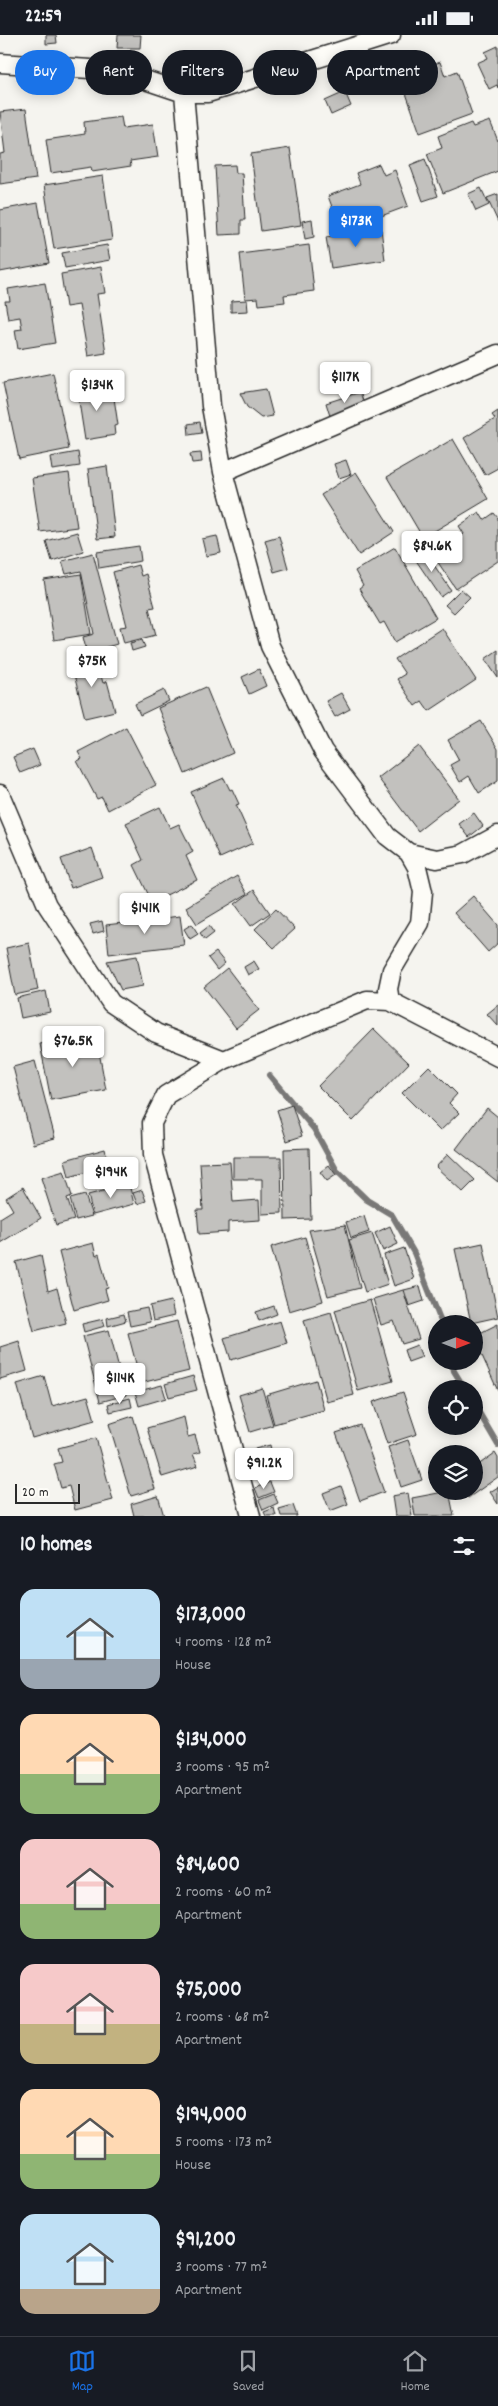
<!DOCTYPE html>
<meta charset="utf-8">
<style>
body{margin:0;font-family:Dekko,sans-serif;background:#242831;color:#f1f3f6;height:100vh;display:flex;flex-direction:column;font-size:19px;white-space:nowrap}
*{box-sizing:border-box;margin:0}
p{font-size:16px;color:#9ea1a6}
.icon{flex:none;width:28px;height:28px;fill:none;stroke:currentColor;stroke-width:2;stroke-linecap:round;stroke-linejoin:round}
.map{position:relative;height:1481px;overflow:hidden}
.side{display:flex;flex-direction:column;background:#171b24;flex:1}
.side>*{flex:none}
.guide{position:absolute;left:15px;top:15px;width:469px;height:45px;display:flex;gap:10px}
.needle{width:32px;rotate:90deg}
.buttons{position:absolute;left:428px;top:1280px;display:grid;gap:10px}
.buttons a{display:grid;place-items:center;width:55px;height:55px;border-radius:50%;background:#171b24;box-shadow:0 2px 12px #0003;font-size:25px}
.scale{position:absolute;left:15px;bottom:12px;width:65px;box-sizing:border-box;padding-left:5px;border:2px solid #2b2b2b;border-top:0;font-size:14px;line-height:18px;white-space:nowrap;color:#2b2b2b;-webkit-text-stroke:4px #fdfcf7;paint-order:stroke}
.price{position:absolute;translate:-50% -42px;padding:0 11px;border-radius:5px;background:#fff;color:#222;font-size:16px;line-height:32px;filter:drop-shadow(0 1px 2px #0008)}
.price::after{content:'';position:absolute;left:50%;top:30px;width:15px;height:11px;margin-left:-8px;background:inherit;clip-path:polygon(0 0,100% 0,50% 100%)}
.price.current{background:#1a73e8;color:#fff}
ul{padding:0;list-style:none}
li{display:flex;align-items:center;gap:15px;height:125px;padding:0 20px}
li span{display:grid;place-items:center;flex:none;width:140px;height:100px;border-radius:15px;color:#555}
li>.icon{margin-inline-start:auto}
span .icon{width:60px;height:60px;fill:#fffc;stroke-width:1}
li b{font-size:21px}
h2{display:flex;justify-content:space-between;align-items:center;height:60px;padding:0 20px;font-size:21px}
.pill{padding:0 18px;border-radius:22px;background:#171b24;box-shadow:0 2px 12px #0003;font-size:18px;line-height:45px}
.pill.current{background:#1a73e8;color:#fff}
.status{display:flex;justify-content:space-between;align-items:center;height:35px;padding:0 25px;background:#171b24;direction:ltr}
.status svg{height:14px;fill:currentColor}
.tab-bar{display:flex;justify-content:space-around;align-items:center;height:70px;border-top:1px solid #363941;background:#171b24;font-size:14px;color:#9ea1a6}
.tab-bar a{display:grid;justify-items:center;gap:2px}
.tab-bar .current{color:#1a73e8}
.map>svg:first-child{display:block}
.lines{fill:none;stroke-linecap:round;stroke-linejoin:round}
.stream{stroke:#797877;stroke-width:6}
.building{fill:#c2c1be;stroke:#2b2b2b}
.minor-casing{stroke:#2b2b2b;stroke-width:21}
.minor{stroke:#fdfcf7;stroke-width:18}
</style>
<div class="status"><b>22:59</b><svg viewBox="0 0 49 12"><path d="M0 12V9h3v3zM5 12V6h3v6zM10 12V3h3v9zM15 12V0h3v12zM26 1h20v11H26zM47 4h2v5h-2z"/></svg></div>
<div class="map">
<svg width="498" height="1481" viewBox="0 0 498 1481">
<rect width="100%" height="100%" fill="#f5f4ef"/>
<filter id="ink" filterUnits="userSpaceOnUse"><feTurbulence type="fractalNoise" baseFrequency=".02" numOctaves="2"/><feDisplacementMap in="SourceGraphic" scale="10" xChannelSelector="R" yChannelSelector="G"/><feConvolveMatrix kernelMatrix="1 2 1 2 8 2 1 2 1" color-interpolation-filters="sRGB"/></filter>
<g filter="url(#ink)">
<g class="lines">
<path class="stream" d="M269 1040 314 1094 337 1136 367 1165 392 1180 414 1218 442 1289
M452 1326 454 1336 465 1354
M474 1369 498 1410"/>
</g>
<path class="building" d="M46 0H56L57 8 46 9Z
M118 0H141L140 13H117Z
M498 11V53L497 50 489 54 477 28 488 23 485 17Z
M440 27 445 41 457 36 472 79 420 98 401 44 411 41 409 37Z
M345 57 351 71 331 80 325 66Z
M26 74 36 144 0 149V119L5 118 0 77Z
M121 82 123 93 153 89 158 122 130 126 131 131 92 137 91 132 51 138 46 105 85 99 84 87Z
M490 86 498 106V136L443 158 427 119 442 113 438 101 471 88 473 92Z
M290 113 301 190 261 196 251 119Z
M425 124 438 161 423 166 410 130Z
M379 129 384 140 395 135 408 171 341 196 328 161 360 149 356 138Z
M235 130 236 138H242L245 185H241V199L219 200 215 131Z
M103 141 112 205 54 214 44 150Z
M481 153 489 170 476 176 468 159Z
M498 159V187L487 163Z
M38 168 49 228 0 237V175Z
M312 184 314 202 305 204 302 186Z
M381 194 385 225 331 233 326 202Z
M107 210 110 225 65 233 62 218Z
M309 210 314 256 284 260 285 267 259 270 258 263 245 264 240 219Z
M101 232 105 258 97 259 106 318 88 321 79 270 66 272 61 239Z
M45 248 55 308 18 314 15 295 22 294 20 282 8 284 5 266H10L8 254Z
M247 265 248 276 231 277V266Z
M53 338 69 414 19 424 3 348Z
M108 349 110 363H114L118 390 114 391 115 400 85 405 77 354Z
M266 354 273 381 261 383 247 372 240 358Z
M360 357 364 369 330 381 326 368Z
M498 376V433L485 440 464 403 495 384 492 380Z
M200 387 202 398 189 400 188 389Z
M453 404 488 464 423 503 387 442Z
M78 417 80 431 52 435 50 422Z
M201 418 202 427 192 428 190 419Z
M346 425 351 439 339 443 334 429Z
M107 431 115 502 97 504 88 434Z
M356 437 394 497 359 520 321 460Z
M69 438 77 492 40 497 32 443Z
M479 477 484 485 494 478 498 483V526L456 554 433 520 464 499 459 491Z
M77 497 83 516 52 526 46 506Z
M217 501 221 518 206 521 202 504Z
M279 501 288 533 274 537 265 505Z
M139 511 141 526 99 533 97 517Z
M395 512 436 583 395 607 384 587 380 589 359 554 363 551 355 536Z
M423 514 451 555 441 562 413 521Z
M93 518 117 609 87 618 83 602 94 599 81 536 66 539 62 526Z
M138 530 141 541 146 539 155 572 149 573 156 600 124 608 120 592 127 591 113 537Z
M81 539 91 599 54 605 44 545Z
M461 554 470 562 454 578 445 570Z
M442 593 476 645 429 676 422 666 415 671 397 644 405 639 395 624Z
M142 605 145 612 132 616 130 608Z
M498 615V643L485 624Z
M96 622 103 648 107 646 115 676 85 683 71 628Z
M259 634 266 651 249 659 242 642Z
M206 652 233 718 185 739 158 673Z
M164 655 169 666 140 680 135 669Z
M341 658 350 674 335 682 326 666Z
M481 686 498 714V746L479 758 469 741 460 747 450 730 459 725 448 705Z
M126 692 156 750 108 775 102 762 97 764 77 726 82 724 78 717Z
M419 711 459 764 418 796 378 743Z
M33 714 40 730 20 738 13 722Z
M224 743 230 755 232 754 239 769 236 770 253 808 220 823 191 757Z
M160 772 170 793 179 789 193 817 186 821 197 845 152 867 134 830 143 825 126 788Z
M474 778 483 791 469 802 459 789Z
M92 813 102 842 71 853 61 824Z
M237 841 247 859 197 889 186 872Z
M254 855 270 878 251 891 235 869Z
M473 861 498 890V908L488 917 454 878Z
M276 874 295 894 274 913 255 894Z
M180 881 184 910 109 919 106 890Z
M102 886 104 896 93 899 90 889Z
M192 889 198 899 190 904 184 894Z
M209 891 214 898 205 905 200 898Z
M29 908 38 955 15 960 6 913Z
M216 917 225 928 217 935 208 923Z
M137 921 143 951 121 955 107 926Z
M254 926 259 934 248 940 244 932Z
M227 933 259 975 236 993 204 952Z
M46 956 50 977 21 983 17 963Z
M498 970V991L487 979Z
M374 994 409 1028 353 1086 318 1051Z
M79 1002 80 1009 97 1006 106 1055 51 1065 40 1009Z
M35 1026 55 1103 33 1109 13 1032Z
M429 1031 457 1059 449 1068 459 1078 440 1096 402 1058Z
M292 1070 302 1101 287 1106 277 1075Z
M487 1073 498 1082V1147L456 1114Z
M309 1113 311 1184 285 1185 284 1114Z
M105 1114 109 1131 69 1142 65 1125Z
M448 1119 475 1145 463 1157 436 1132Z
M233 1122H281L282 1178 262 1179V1144H233Z
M230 1127 233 1167 259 1165 260 1185 228 1187V1197L199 1199 197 1175H203L200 1128Z
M329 1130 336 1140 327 1146 320 1137Z
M64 1136 72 1161 67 1163 74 1185 56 1190 41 1143Z
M129 1149 134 1169 93 1180 88 1160Z
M23 1152 41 1183 0 1208V1183L13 1175 6 1163Z
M142 1155 146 1166 137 1169 133 1158Z
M85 1160 92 1181 76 1185 70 1164Z
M364 1181 369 1197 351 1203 346 1187Z
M345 1190 360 1253 328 1261 309 1195Z
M390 1191 398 1209 383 1216 375 1198Z
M372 1198 388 1249 365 1257 349 1205Z
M305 1202 323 1266 289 1276 271 1212Z
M93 1208 96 1221 99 1219 108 1253 105 1254 108 1265 74 1275 59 1217Z
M483 1208 498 1282 471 1288 455 1214Z
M404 1213 414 1244 394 1251 384 1220Z
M41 1220 48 1256 57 1253 66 1288 34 1296 16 1227Z
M420 1251 424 1266 409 1271 404 1255Z
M403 1255 419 1304 402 1309 394 1286 381 1290 373 1264Z
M370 1265 393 1346 358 1356 335 1275Z
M171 1266 174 1281 153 1286 150 1271Z
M274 1271 277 1279 259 1286 256 1277Z
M147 1273 150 1287 130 1291 127 1277Z
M331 1277 354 1360 327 1367 304 1285Z
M124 1279 126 1286 108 1291 107 1283Z
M103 1284 105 1291 84 1297 82 1289Z
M177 1286 189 1336 141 1348 128 1298Z
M280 1286 287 1308 231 1325 224 1303Z
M498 1289V1356L474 1303V1301Z
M109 1295 126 1360 100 1367 83 1301Z
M19 1306 27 1336 0 1344V1312Z
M417 1310 422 1322 408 1327 404 1315Z
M474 1316 478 1325 465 1331 463 1326H474Z
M44 1341 52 1371 88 1361 95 1385 32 1403 17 1349Z
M193 1341 197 1355 169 1362 165 1349Z
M316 1345 324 1375 274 1389 266 1360Z
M162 1350 166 1363 139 1371 135 1357Z
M262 1353 273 1390 250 1397 239 1360Z
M403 1357 417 1399 387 1409 373 1367Z
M130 1363 132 1372 110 1377 108 1369Z
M133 1381 155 1454 131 1461 109 1389Z
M184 1382 188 1402 195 1400 200 1417 193 1419 198 1431 162 1442 147 1393Z
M360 1390 384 1457 360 1466 336 1398Z
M96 1403 113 1465 75 1475 69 1451 61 1453 54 1429 62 1427 58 1413Z
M408 1405 422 1445 401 1452 388 1412Z
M270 1410 273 1424 255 1429 251 1415Z
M495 1418 498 1423V1442L468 1463 463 1456H474V1433Z
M270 1447 274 1457 259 1463 255 1453Z
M341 1451 348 1469 330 1476 323 1458Z
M498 1452V1469L490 1457Z
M449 1456 454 1481H415L412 1463Z
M408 1458 412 1481H395L392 1461Z
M274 1459 278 1468 263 1475 259 1465Z
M158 1461 164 1481H134L131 1469Z
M293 1470 297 1481H281L279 1474Z
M274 1473 276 1481H266L264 1477Z"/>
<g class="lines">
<g class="minor-casing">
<path id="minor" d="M0 28 105 35 127 39 184 58H208L391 0
M184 58 211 371 223 437 270 611 323 716 387 801 409 818 417 832 423 857 420 888 392 935 388 954 390 966
M223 437 498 319
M0 759 47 870 111 968 156 998 224 1025 166 1060 152 1088 153 1120 251 1481
M409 818 437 824 463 819 498 800
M224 1025 367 965 390 966 498 1022"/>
</g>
<use href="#minor" class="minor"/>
</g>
</g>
</svg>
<div class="buttons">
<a><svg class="needle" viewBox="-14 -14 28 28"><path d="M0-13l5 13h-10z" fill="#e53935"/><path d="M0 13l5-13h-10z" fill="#9ea1a6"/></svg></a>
<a><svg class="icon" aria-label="locate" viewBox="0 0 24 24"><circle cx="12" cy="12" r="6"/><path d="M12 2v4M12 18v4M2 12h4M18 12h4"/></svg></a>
<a><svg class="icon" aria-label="layers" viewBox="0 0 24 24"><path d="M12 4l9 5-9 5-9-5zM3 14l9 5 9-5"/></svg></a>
</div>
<div class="scale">20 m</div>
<b class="price current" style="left:356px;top:213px">$173K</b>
<b class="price" style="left:345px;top:369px">$117K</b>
<b class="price" style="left:97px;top:377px">$134K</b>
<b class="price" style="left:432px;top:538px">$84.6K</b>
<b class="price" style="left:92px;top:653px">$75K</b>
<b class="price" style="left:145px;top:900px">$141K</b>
<b class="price" style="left:73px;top:1033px">$76.5K</b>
<b class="price" style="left:111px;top:1164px">$194K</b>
<b class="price" style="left:120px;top:1370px">$114K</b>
<b class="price" style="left:264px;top:1455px">$91.2K</b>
<div class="guide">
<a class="pill current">Buy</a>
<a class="pill">Rent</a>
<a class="pill">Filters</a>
<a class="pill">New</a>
<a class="pill">Apartment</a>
</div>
</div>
<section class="side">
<h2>10 homes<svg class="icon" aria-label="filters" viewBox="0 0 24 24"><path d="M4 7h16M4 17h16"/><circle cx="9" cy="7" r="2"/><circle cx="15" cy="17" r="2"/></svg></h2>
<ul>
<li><span style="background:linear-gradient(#bfe0f5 70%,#9aa5b1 0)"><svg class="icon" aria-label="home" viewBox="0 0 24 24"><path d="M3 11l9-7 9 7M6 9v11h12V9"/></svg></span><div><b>$173,000</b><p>4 rooms · 128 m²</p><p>House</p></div></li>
<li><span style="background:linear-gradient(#ffd9b3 60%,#8fb573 0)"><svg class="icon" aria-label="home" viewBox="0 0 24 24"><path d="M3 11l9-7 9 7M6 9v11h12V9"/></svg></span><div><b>$134,000</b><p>3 rooms · 95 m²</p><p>Apartment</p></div></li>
<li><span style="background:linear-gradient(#f6c9c9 65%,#8fb573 0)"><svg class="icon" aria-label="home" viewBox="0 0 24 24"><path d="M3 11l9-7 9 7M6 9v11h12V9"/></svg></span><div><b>$84,600</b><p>2 rooms · 60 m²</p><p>Apartment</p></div></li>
<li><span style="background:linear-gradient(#f6c9c9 60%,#c2b280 0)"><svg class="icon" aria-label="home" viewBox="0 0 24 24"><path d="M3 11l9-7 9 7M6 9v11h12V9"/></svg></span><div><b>$75,000</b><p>2 rooms · 68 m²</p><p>Apartment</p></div></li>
<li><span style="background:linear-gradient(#ffd9b3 65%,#8fb573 0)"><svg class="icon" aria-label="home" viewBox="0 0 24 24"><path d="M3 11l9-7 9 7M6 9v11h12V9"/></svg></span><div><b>$194,000</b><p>5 rooms · 173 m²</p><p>House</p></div></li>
<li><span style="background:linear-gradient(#bfe0f5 75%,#b9a48a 0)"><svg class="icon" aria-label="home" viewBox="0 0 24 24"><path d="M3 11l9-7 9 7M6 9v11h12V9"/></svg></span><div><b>$91,200</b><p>3 rooms · 77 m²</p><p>Apartment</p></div></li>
</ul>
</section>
<nav class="tab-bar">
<a class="current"><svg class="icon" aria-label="map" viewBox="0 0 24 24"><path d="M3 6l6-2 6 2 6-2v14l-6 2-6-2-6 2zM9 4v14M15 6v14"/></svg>Map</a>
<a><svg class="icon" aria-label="saved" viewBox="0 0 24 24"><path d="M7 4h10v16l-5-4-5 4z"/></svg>Saved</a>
<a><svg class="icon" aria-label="home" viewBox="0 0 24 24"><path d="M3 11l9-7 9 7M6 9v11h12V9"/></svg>Home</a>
</nav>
